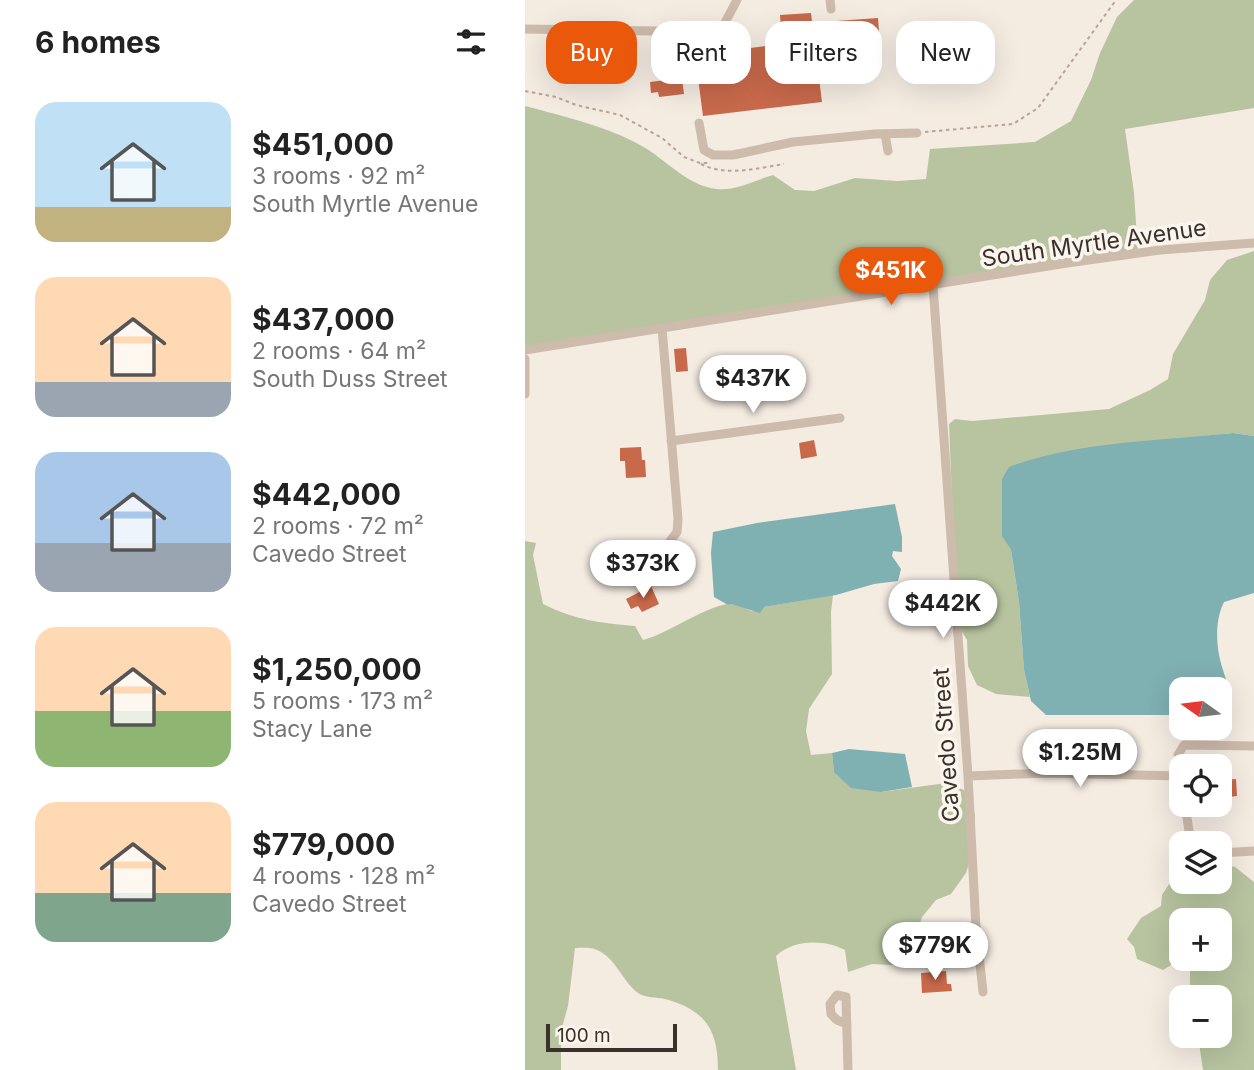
<!DOCTYPE html>
<meta charset="utf-8">
<style>
body{margin:0;font-family:Inter,sans-serif;background:#f6f6f6;color:#222;height:100vh;display:flex;flex-direction:column;font-size:26px;white-space:nowrap}
*{box-sizing:border-box;margin:0}
p{font-size:23px;color:#767676}
.icon{flex:none;width:38px;height:38px;fill:none;stroke:currentColor;stroke-width:2;stroke-linecap:round;stroke-linejoin:round}
.map{position:relative;flex:1;overflow:hidden}
.drawer{display:flex;flex-direction:column;background:#fff;width:525px}
.drawer>*{flex:none}
.top-card{position:absolute;left:21px;top:21px;width:602px;height:63px;display:flex;gap:14px}
.needle{width:46px;rotate:284deg}
.tools{position:absolute;left:644px;top:677px;display:grid;gap:14px}
.tools a{display:grid;place-items:center;width:63px;height:63px;border-radius:14px;background:#fff;box-shadow:0 7px 28px #0002;font-size:35px}
.scale{position:absolute;left:21px;bottom:18px;width:131px;box-sizing:border-box;padding-left:7px;border:4px solid #3b302b;border-top:0;font-size:19px;line-height:24px;white-space:nowrap;color:#3b302b;-webkit-text-stroke:5px #fbf5ee;paint-order:stroke}
.price{position:absolute;translate:-50% -60px;padding:0 16px;border-radius:24px;background:#fff;color:#222;font-size:23px;line-height:46px;filter:drop-shadow(0 2px 4px #0008)}
.price::after{content:'';position:absolute;left:50%;top:42px;width:21px;height:16px;margin-left:-10px;background:inherit;clip-path:polygon(0 0,100% 0,50% 100%)}
.price.current{background:#ea580c;color:#fff}
ul{padding:0;list-style:none}
li{display:flex;align-items:center;gap:21px;height:175px;padding:0 35px}
li span{display:grid;place-items:center;flex:none;width:196px;height:140px;border-radius:21px;color:#555}
li>.icon{margin-inline-start:auto}
span .icon{width:84px;height:84px;fill:#fffc;stroke-width:1}
li b{font-size:30px}
h2{display:flex;justify-content:space-between;align-items:center;height:84px;padding:0 35px;font-size:30px}
.chip{padding:0 24px;border-radius:21px;background:#fff;box-shadow:0 7px 28px #0002;font-size:24px;line-height:63px}
.chip.current{background:#ea580c;color:#fff}
main{display:flex;flex:1;min-height:0}
.map>svg:first-child{display:block}
.green{fill:#b8c4a0}
.water{fill:#7fb0b2}
.building{fill:#c8694b}
.lines{fill:none;stroke-linecap:round;stroke-linejoin:round}
.path{stroke:#b9a596;stroke-width:2;stroke-dasharray:3.5 3.5;stroke-linecap:butt}
.minor{stroke:#cdbbac;stroke-width:9}
.labels{text-anchor:middle;dominant-baseline:central;stroke-width:7;stroke-linejoin:round;paint-order:stroke}
.street-label{font-size:23px;fill:#3b302b;stroke:#fbf5ee}
</style>
<main>
<section class="drawer">
<h2>6 homes<svg class="icon" aria-label="filters" viewBox="0 0 24 24"><path d="M4 7h16M4 17h16"/><circle cx="9" cy="7" r="2"/><circle cx="15" cy="17" r="2"/></svg></h2>
<ul>
<li><span style="background:linear-gradient(#bfe0f5 75%,#c2b280 0)"><svg class="icon" aria-label="home" viewBox="0 0 24 24"><path d="M3 11l9-7 9 7M6 9v11h12V9"/></svg></span><div><b>$451,000</b><p>3 rooms · 92 m²</p><p>South Myrtle Avenue</p></div></li>
<li><span style="background:linear-gradient(#ffd9b3 75%,#9aa5b1 0)"><svg class="icon" aria-label="home" viewBox="0 0 24 24"><path d="M3 11l9-7 9 7M6 9v11h12V9"/></svg></span><div><b>$437,000</b><p>2 rooms · 64 m²</p><p>South Duss Street</p></div></li>
<li><span style="background:linear-gradient(#a9c7e8 65%,#9aa5b1 0)"><svg class="icon" aria-label="home" viewBox="0 0 24 24"><path d="M3 11l9-7 9 7M6 9v11h12V9"/></svg></span><div><b>$442,000</b><p>2 rooms · 72 m²</p><p>Cavedo Street</p></div></li>
<li><span style="background:linear-gradient(#ffd9b3 60%,#8fb573 0)"><svg class="icon" aria-label="home" viewBox="0 0 24 24"><path d="M3 11l9-7 9 7M6 9v11h12V9"/></svg></span><div><b>$1,250,000</b><p>5 rooms · 173 m²</p><p>Stacy Lane</p></div></li>
<li><span style="background:linear-gradient(#ffd9b3 65%,#7fa58c 0)"><svg class="icon" aria-label="home" viewBox="0 0 24 24"><path d="M3 11l9-7 9 7M6 9v11h12V9"/></svg></span><div><b>$779,000</b><p>4 rooms · 128 m²</p><p>Cavedo Street</p></div></li>
</ul>
</section>
<div class="map">
<svg width="729" height="1070" viewBox="0 0 729 1070">
<rect width="100%" height="100%" fill="#f4ebe1"/>
<path class="green" d="M609 0H729V108L600 129 609 193 613 253 0 350V106C41 117 86 127 122 149 144 163 164 186 192 189 211 191 230 180 248 175L270 190 289 191 330 178 372 181 401 179 405 149 510 142 546 121 566 80 575 53 592 17Z
M729 251V436L708 433 574 447 477 479V535L486 550 494 602 499 670 505 697 471 694 452 685 443 666 442 640 432 623 424 424 430 419 447 421 584 409 625 390 643 379 648 354 680 300 685 280 702 260Z
M0 541 11 543 8 555 18 604C50 620 75 623 110 626L118 640C143 634 183 604 206 604 212 604 221 609 227 611L239 607 308 595 306 612 307 674 284 709 281 731 286 755 307 753 309 772 356 792 421 783 439 790 450 815 448 851 441 873 426 894 411 900 397 917 382 962 366 965 347 964 323 972 320 950C300 939 268 939 251 956L271 1070H193C193 1029 180 1010 140 999 132 997 120 998 113 993 98 982 90 957 72 950 66 947 56 948 50 948L43 1006 36 1031V1070H0Z
M695 864 710 867 729 882V1070H678L673 1036H695V998L665 997V959H695V920H656V959L638 970 612 959 609 947 602 939 616 918 636 906 637 895 653 870 656 869V882H695Z"/>
<path class="water" d="M708 433 729 436V593L699 602C689 622 691 649 698 670 701 681 707 691 706 703L695 708V690H656V715H521L506 701 499 670 494 602 486 550 477 536V479L484 467C554 441 635 441 708 433Z
M370 504 377 537V552L368 551 367 556 376 569 373 581 349 584 311 595 239 607 235 613 206 604 203 605 189 597 186 553 188 532 232 523Z
M324 749 380 754 387 787 356 792 326 788 309 772 307 753Z"/>
<path class="building" d="M286 13 297 102 178 116 170 55 257 44 255 15Z
M353 18 354 32 312 34 311 21Z
M415 44 417 58 375 64 373 50Z
M341 55 343 68 318 71 316 58Z
M157 78 159 94 134 97 133 92 126 93 125 82Z
M161 348 163 371 151 372 149 349Z
M289 440 292 456 276 459 274 443Z
M116 447 117 460H120L121 477 101 478 100 461H95V448Z
M126 586 134 604 117 612 113 606 106 609 101 599Z
M711 779 712 796 695 798V780Z
M421 971 422 984H426L427 991 397 993 396 973Z"/>
<g class="lines">
<path class="path" d="M0 91 31 97 51 105 95 115 137 138 159 157 175 163H184
M400 132 488 124 513 108 591 0
M176 164C201 177 233 168 259 164"/>
<path class="minor" d="M305 0 306 9
M0 29 195 32 212 0
M174 123 179 150 188 155H208L268 142 350 134 392 133
M360 134 363 151
M408 285 443 776 451 928 458 992
M0 350 542 263 635 250 729 243
M0 359V394
M146 441 315 418
M88 559 143 544 152 532 153 519 137 328
M656 766 653 755 659 745 729 746
M443 776 521 773 656 776
M660 805 666 844
M695 853 729 851
M322 1024 312 1020 306 1014 305 1004 312 995 321 997 323 1070"/>
</g>
<g class="labels">
<g class="street-label">
<text transform="translate(569 243) rotate(-8)">South Myrtle Avenue</text>
<text transform="translate(421 745) rotate(-94)">Cavedo Street</text>
</g>
</g>
</svg>
<div class="tools">
<a><svg class="needle" viewBox="-14 -14 28 28"><path d="M0-13l5 13h-10z" fill="#e53935"/><path d="M0 13l5-13h-10z" fill="#767676"/></svg></a>
<a><svg class="icon" aria-label="locate" viewBox="0 0 24 24"><circle cx="12" cy="12" r="6"/><path d="M12 2v4M12 18v4M2 12h4M18 12h4"/></svg></a>
<a><svg class="icon" aria-label="layers" viewBox="0 0 24 24"><path d="M12 4l9 5-9 5-9-5zM3 14l9 5 9-5"/></svg></a>
<a>+</a>
<a>−</a>
</div>
<div class="scale">100 m</div>
<b class="price current" style="left:366px;top:307px">$451K</b>
<b class="price" style="left:228px;top:415px">$437K</b>
<b class="price" style="left:118px;top:600px">$373K</b>
<b class="price" style="left:418px;top:640px">$442K</b>
<b class="price" style="left:555px;top:789px">$1.25M</b>
<b class="price" style="left:410px;top:982px">$779K</b>
<div class="top-card">
<a class="chip current">Buy</a>
<a class="chip">Rent</a>
<a class="chip">Filters</a>
<a class="chip">New</a>
</div>
</div>
</main>
